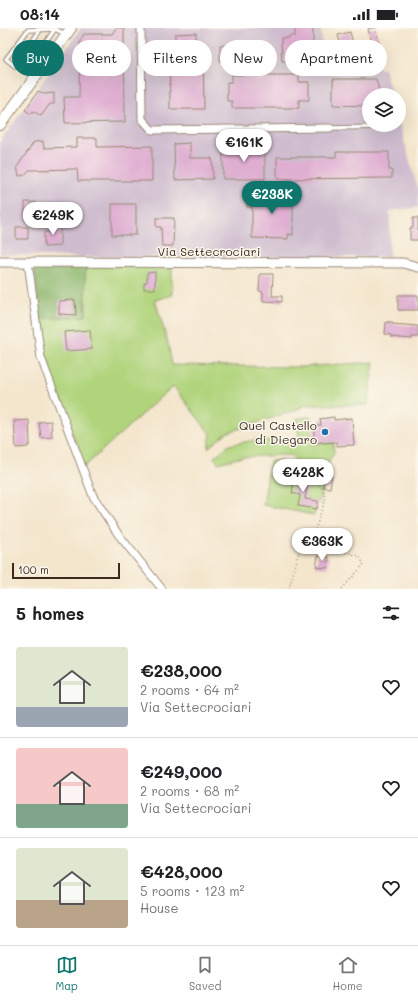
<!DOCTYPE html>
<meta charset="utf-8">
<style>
body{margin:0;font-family:Mali,sans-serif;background:#f2f2f2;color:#202124;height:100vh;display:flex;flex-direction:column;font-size:15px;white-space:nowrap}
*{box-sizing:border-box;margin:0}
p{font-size:13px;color:#757577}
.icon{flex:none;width:22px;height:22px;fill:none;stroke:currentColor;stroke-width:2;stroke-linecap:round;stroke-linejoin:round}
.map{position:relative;height:561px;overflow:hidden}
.sheet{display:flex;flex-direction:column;background:#fff;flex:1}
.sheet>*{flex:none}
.banner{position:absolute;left:12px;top:12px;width:394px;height:36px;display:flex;gap:8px}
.tools{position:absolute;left:362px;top:60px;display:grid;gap:8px}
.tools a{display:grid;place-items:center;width:44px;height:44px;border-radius:50%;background:#fff;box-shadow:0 4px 16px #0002;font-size:20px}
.scale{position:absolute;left:12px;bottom:10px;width:108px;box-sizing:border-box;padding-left:4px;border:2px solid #3b2a1e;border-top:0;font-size:11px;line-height:14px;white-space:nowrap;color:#3b2a1e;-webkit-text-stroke:3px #fbf7ec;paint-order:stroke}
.price{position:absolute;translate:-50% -34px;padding:0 9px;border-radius:14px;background:#fff;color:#222;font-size:13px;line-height:26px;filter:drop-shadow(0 1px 2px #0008)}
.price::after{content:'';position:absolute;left:50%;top:24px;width:12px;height:9px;margin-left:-6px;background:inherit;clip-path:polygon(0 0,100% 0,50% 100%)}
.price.current{background:#0f766e;color:#fff}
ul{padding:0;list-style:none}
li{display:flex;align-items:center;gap:12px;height:100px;padding:0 16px}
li+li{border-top:1px solid #e0e0e0}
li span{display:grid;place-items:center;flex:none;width:112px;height:80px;border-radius:4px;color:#555}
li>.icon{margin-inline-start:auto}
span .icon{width:48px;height:48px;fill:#fffc;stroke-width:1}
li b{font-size:17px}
h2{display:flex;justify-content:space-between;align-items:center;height:48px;padding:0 16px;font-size:17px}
.pill{padding:0 14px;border-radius:18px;background:#fff;box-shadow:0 4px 16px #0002;font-size:14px;line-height:36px}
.pill.current{background:#0f766e;color:#fff}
.status{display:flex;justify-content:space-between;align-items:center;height:28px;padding:0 20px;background:#fff;direction:ltr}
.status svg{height:11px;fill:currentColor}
.menu{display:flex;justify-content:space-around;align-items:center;height:56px;border-top:1px solid #e0e0e0;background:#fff;font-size:11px;color:#757577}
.menu a{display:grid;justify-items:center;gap:2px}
.menu .current{color:#0f766e}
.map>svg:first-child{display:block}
.industrial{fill:#cfbdcf}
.green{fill:#b0d47c;stroke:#767f4d}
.forest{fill:#8cb66c;stroke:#647045}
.building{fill:#dfaed1}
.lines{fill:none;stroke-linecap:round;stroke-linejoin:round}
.lane-casing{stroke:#988876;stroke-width:5.5}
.street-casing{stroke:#988876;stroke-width:9}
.secondary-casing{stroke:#988876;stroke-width:11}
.primary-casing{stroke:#988876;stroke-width:12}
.path{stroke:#988876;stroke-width:1.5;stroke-dasharray:1 3;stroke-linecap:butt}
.lane{stroke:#fff;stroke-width:3.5}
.street{stroke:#fff;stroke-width:7}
.secondary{stroke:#fff;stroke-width:9}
.primary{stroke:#fff;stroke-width:10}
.poi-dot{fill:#1f6fb2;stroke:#fbf7ec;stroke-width:1.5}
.labels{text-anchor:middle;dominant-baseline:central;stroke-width:3;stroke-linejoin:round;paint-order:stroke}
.street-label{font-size:12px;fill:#3b2a1e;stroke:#fbf7ec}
.poi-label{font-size:12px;fill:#3b2a1e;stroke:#fbf7ec;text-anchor:end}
</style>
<div class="status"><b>08:14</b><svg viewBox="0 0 49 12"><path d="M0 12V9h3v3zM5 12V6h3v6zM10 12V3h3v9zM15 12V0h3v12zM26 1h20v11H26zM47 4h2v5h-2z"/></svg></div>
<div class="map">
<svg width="418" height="561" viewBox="0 0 418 561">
<rect width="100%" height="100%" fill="#fbf7ec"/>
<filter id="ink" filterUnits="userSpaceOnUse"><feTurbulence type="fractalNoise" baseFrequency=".025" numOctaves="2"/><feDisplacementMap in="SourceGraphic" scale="8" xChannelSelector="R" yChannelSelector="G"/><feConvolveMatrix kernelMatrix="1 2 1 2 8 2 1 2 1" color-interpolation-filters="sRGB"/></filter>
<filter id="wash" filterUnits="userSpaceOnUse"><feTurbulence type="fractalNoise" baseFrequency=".012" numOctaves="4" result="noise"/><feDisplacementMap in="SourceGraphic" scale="16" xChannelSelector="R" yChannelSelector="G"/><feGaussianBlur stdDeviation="0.9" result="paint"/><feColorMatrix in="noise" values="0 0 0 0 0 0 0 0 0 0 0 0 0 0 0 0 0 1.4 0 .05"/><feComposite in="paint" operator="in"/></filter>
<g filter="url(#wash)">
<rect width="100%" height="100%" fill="#f4e6cd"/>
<path class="industrial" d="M81 0H321L323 37 384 40 392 67H369V97H399V94L418 162V179L390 183 389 229H64L0 226V114Z"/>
<path class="green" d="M85 238H172V267L155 272 168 315 172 337 300 339 374 334 368 377H306L293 383 226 405 208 420 211 407 174 359 166 364 84 439 44 322 40 291 86 287Z
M311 388 312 416 333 414 334 424 326 440 319 442 303 441 291 427 242 429 218 435 214 429 229 417 255 412 300 413 296 391Z
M281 432 282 441 303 447 326 452 314 487 263 477 270 433Z"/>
<path class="forest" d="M34 238H85L86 288 40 291Z"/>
<g id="blocks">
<path class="building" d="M116 0H124L125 94 65 95 64 69H79L80 13 84 6H112Z
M295 0H313V33H282L281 10H289V8H295Z
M372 0H375L383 28 376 30 368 1Z
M350 4 354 19 356 18 358 25 350 27 349 21 342 22 338 7Z
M196 5V15H203L204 81H170L169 16 175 15V6Z
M220 17H262V33H220Z
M232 47H299V54H309V72H299V80H232V73H227V54H232Z
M333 51H376L380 67H369V78L333 77Z
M38 63 45 66 54 65V76H50L41 88 33 83 31 86 25 82Z
M77 110H97V119L152 118V153H78L77 141 29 142 25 147 19 148 17 139 34 114 43 113 44 120 77 119Z
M190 115V130H212L213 151 175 152 174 116Z
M227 118H260L265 122V151H223V123Z
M336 124H389V142H392V150L277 151V129H336Z
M247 166H293V207L288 206V211L252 210V179H247Z
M25 174H36V191H25Z
M112 176H136V207H112Z
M156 190H174L173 218H162L161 199H156Z
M413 190H418V212H410V200H413Z
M53 193H60V218L44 219V204H53Z
M16 199H28V211H16Z
M155 244V261H144V255L147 254V245Z
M260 246H273L272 268H282V274L263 273V264L259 263Z
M398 267H418V282H398Z
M75 272 76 287 59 286V273Z
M386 294H393L392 296 418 298V309H412V311L391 309V307L385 306Z
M90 302 92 321 66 323 64 304Z
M334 389V392L352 390 354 417 337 418V414L323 415V414L314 415V398L321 397 320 391Z
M29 392 30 417H28V419L16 420 14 393Z
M51 393 52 409 41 410 39 394Z
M325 446 332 448 330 460 323 459Z
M295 448 309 450 305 471 318 473 317 481 298 478 300 467 292 465Z
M318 528 329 529 327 540 316 539Z"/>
</g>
</g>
<g filter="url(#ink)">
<use href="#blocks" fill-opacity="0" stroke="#988876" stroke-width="1"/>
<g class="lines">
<g class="lane-casing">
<path id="lane" d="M15 38 41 1
M27 42 15 38 6 31 28 2 55 1
M35 48 27 42 55 1 65 6
M330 100 386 99"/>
</g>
<g class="street-casing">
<path id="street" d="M141 0 142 91 152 102 330 100
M28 234 41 330 93 468 118 506 162 561"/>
</g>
<g class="secondary-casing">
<path id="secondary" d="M0 234 403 235 418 239"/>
</g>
<g class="primary-casing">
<path id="primary" d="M0 97 71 0"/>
</g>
<path class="path" d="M315 502 342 511V523L359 528 364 536 342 561
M289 561 303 509 315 502 326 469 314 445"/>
<use href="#lane" class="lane"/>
<use href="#street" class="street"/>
<use href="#secondary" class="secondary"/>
<use href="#primary" class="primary"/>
</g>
</g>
<circle class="poi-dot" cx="325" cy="404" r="4"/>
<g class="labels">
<g class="street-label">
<text x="209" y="223">Via Settecrociari</text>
</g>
<g class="poi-label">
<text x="317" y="397">Quel Castello<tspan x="317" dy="14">di Diegaro</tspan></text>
</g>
</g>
</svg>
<div class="tools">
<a><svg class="icon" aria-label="layers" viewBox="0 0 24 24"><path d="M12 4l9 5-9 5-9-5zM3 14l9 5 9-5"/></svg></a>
</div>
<div class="scale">100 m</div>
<b class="price" style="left:244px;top:135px">€161K</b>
<b class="price current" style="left:272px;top:187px">€238K</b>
<b class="price" style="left:53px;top:208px">€249K</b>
<b class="price" style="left:303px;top:465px">€428K</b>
<b class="price" style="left:322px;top:534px">€363K</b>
<div class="banner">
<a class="pill current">Buy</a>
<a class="pill">Rent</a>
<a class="pill">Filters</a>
<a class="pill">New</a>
<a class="pill">Apartment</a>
</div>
</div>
<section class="sheet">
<h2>5 homes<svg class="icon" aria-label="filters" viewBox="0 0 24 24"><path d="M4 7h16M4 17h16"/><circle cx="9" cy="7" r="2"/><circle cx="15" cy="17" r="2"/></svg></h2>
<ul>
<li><span style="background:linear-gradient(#dfe7d0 75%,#9aa5b1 0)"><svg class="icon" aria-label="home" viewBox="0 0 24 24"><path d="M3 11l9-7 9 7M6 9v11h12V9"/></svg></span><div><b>€238,000</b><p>2 rooms · 64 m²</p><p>Via Settecrociari</p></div><svg class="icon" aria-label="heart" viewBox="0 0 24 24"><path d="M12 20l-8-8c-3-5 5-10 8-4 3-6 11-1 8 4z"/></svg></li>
<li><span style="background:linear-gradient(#f6c9c9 70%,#7fa58c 0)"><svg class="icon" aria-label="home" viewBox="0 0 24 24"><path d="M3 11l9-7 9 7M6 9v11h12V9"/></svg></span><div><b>€249,000</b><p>2 rooms · 68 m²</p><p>Via Settecrociari</p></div><svg class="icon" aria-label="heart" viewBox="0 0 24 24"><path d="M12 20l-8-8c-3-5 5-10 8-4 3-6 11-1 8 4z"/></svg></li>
<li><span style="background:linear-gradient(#dfe7d0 65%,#b9a48a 0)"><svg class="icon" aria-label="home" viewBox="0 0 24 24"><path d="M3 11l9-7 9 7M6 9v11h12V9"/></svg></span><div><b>€428,000</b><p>5 rooms · 123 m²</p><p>House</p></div><svg class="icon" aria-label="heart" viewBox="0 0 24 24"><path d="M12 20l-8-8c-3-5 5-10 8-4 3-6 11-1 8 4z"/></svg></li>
</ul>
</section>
<nav class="menu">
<a class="current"><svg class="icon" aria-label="map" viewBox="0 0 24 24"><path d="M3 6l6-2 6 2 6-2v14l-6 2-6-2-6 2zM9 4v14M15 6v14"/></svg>Map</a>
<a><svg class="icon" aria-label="saved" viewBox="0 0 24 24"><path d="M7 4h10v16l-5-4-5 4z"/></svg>Saved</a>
<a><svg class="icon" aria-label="home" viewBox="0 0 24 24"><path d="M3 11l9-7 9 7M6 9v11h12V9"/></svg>Home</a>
</nav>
